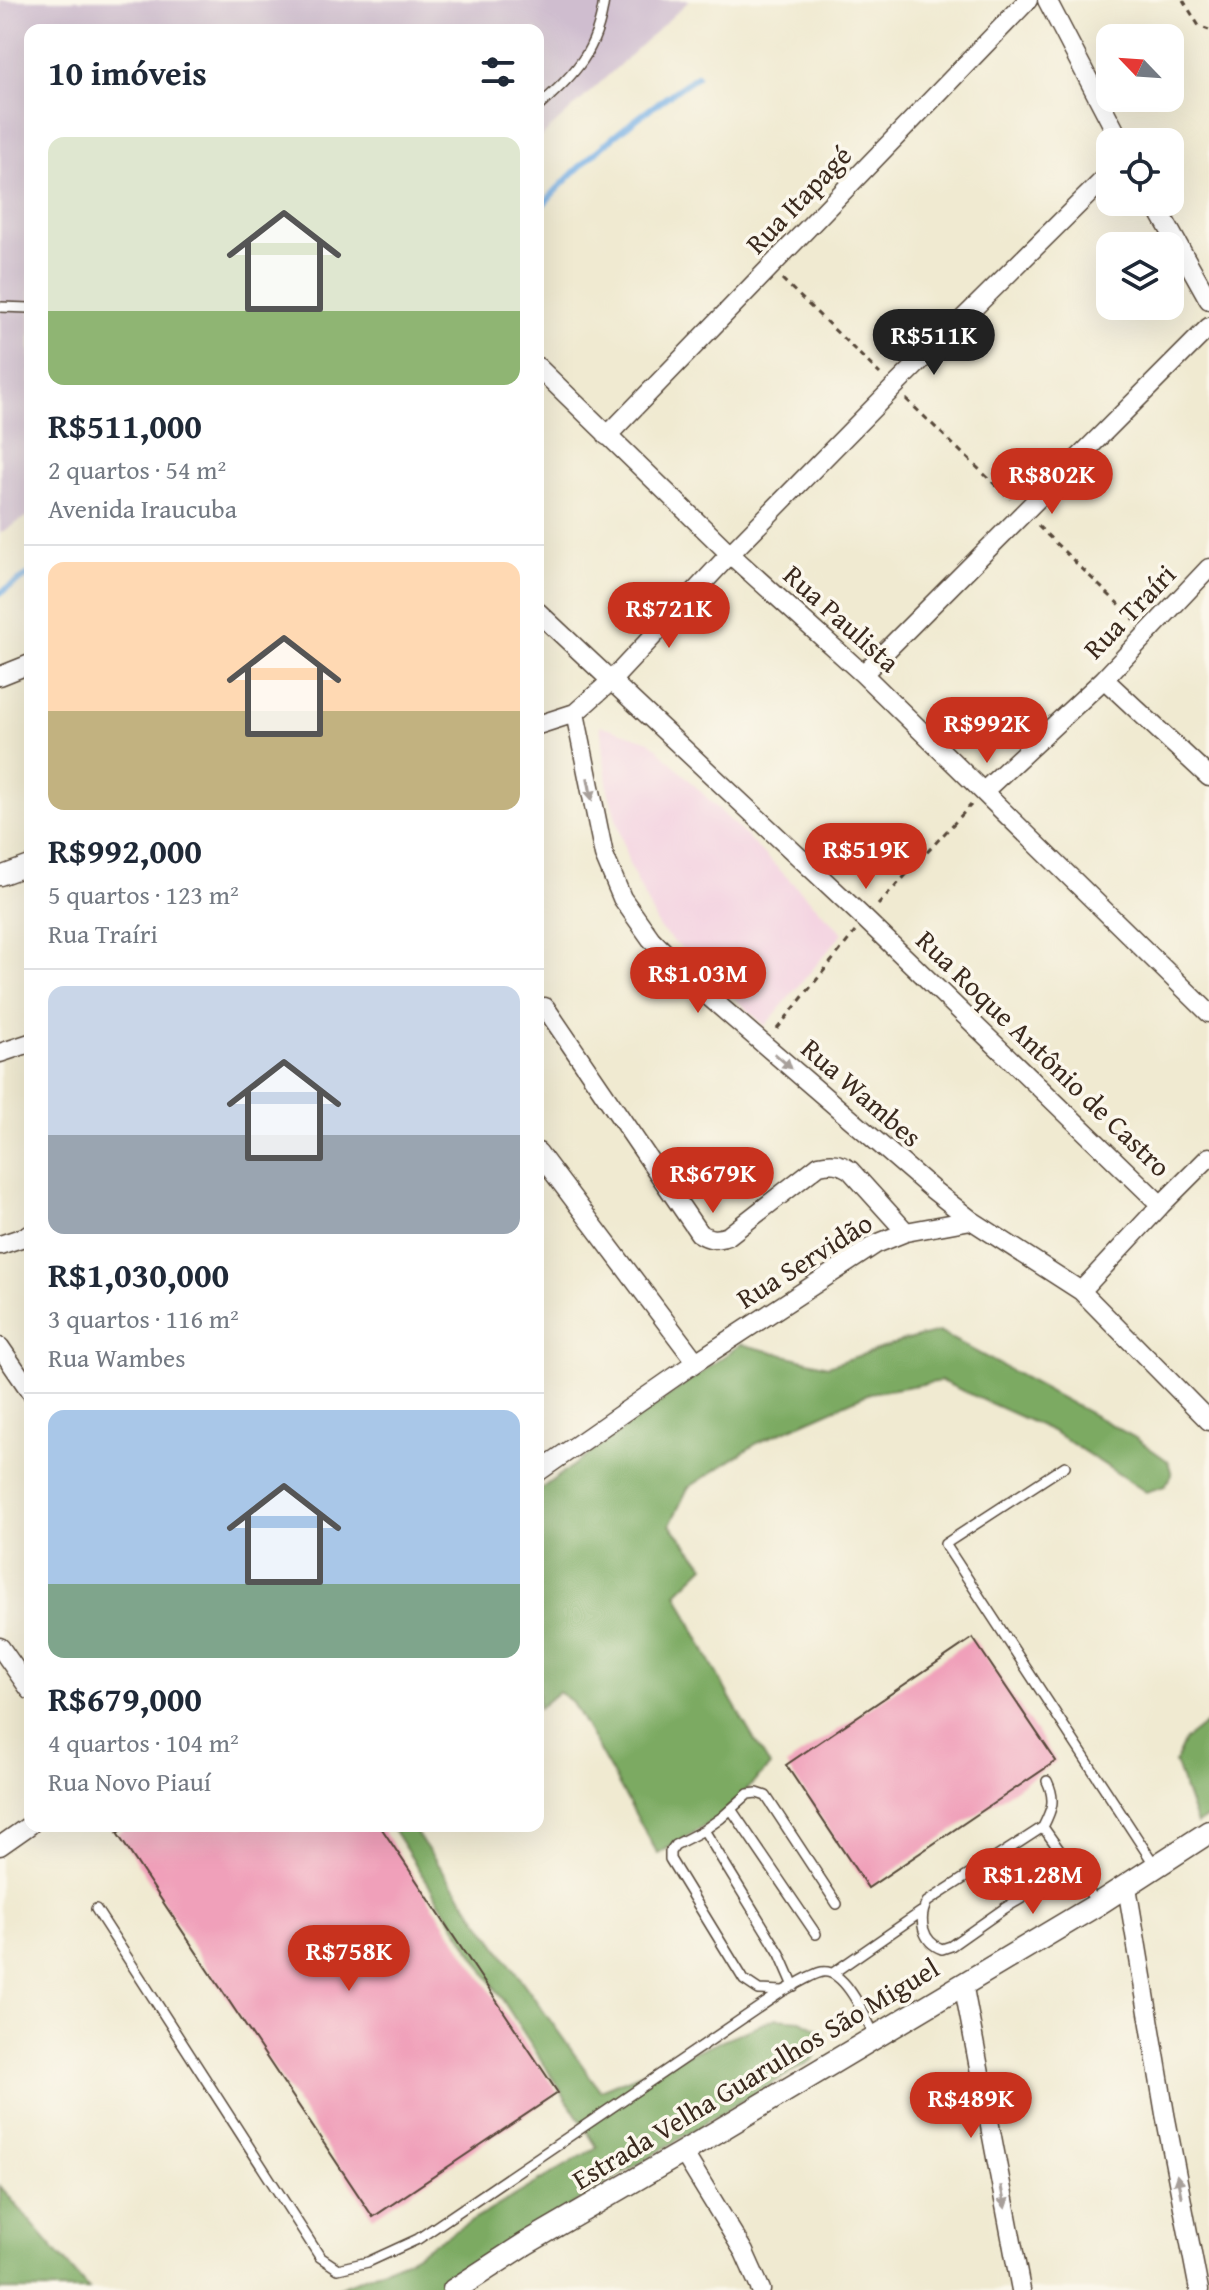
<!DOCTYPE html>
<html lang="pt">
<meta charset="utf-8">
<style>
body{margin:0;font-family:"Gentium Book Plus",serif;background:#f6f6f7;color:#1f2937;height:100vh;display:flex;flex-direction:column;font-size:30px;white-space:nowrap}
*{box-sizing:border-box;margin:0}
p{font-size:26px;color:#747a83}
.icon{flex:none;width:44px;height:44px;fill:none;stroke:currentColor;stroke-width:2;stroke-linecap:round;stroke-linejoin:round}
.map{position:relative;flex:1;overflow:hidden}
.drawer{position:absolute;left:24px;top:24px;width:520px;height:1808px;display:flex;flex-direction:column;background:#fff;border-radius:16px;box-shadow:0 8px 32px #0002}
.drawer>*{flex:none}
.needle{width:52px;rotate:295deg}
.tools{position:absolute;left:1096px;top:24px;display:grid;gap:16px}
.tools a{display:grid;place-items:center;width:88px;height:88px;border-radius:16px;background:#fff;box-shadow:0 8px 32px #0002;font-size:40px}
.price{position:absolute;translate:-50% -68px;padding:0 18px;border-radius:28px;background:#c8321e;color:#fff;font-size:26px;line-height:52px;filter:drop-shadow(0 2px 4px #0008)}
.price::after{content:'';position:absolute;left:50%;top:48px;width:24px;height:18px;margin-left:-12px;background:inherit;clip-path:polygon(0 0,100% 0,50% 100%)}
.price.selected{background:#222;color:#fff}
ul{padding:0;list-style:none}
li{display:grid;align-content:center;gap:16px;height:424px;padding:0 24px}
li+li{border-top:2px solid #e0e1e3}
li span{display:grid;place-items:center;height:248px;border-radius:16px;color:#555}
li>.icon{margin-inline-start:auto}
span .icon{width:144px;height:144px;fill:#fffc;stroke-width:1}
li b{font-size:34px}
h2{display:flex;justify-content:space-between;align-items:center;height:96px;padding:0 24px;font-size:34px}
.map>svg:first-child{display:block}
.built{fill:#f3cfe0}
.industrial{fill:#cfbdcf}
.forest{fill:#7baa62;stroke:#5b6a40;stroke-width:2}
.lines{fill:none;stroke-linecap:round;stroke-linejoin:round}
.stream{stroke:#74afe5;stroke-width:6}
.building{fill:#f0a0ba}
.service-casing{stroke:#564739;stroke-width:12}
.minor-casing{stroke:#564739;stroke-width:21}
.tertiary-casing{stroke:#564739;stroke-width:25}
.path{stroke:#564739;stroke-width:3;stroke-dasharray:6 6;stroke-linecap:butt}
.service{stroke:#fff;stroke-width:9}
.minor{stroke:#fff;stroke-width:18}
.tertiary{stroke:#fff;stroke-width:22}
.oneway{fill:#a79f9a}
.labels{text-anchor:middle;dominant-baseline:central;stroke-width:7;stroke-linejoin:round;paint-order:stroke}
.street-label{font-size:28px;fill:#3b2a1e;stroke:#fbf7ec}
</style>
<div class="map">
<svg width="1209" height="2290" viewBox="0 0 1209 2290">
<rect width="100%" height="100%" fill="#fbf7ec"/>
<filter id="ink" filterUnits="userSpaceOnUse"><feTurbulence type="fractalNoise" baseFrequency=".0125" numOctaves="2"/><feDisplacementMap in="SourceGraphic" scale="16" xChannelSelector="R" yChannelSelector="G"/><feConvolveMatrix kernelMatrix="1 2 1 2 8 2 1 2 1" color-interpolation-filters="sRGB"/></filter>
<filter id="wash" filterUnits="userSpaceOnUse"><feTurbulence type="fractalNoise" baseFrequency=".006" numOctaves="4" result="noise"/><feDisplacementMap in="SourceGraphic" scale="32" xChannelSelector="R" yChannelSelector="G"/><feGaussianBlur stdDeviation="1.8" result="paint"/><feColorMatrix in="noise" values="0 0 0 0 0 0 0 0 0 0 0 0 0 0 0 0 0 1.4 0 .05"/><feComposite in="paint" operator="in"/></filter>
<g filter="url(#wash)">
<rect width="100%" height="100%" fill="#f0ead1"/>
<path class="built" d="M600 725 650 741 843 933 765 1026 659 928 629 864 608 790Z"/>
<path class="industrial" d="M0 0H690L538 140V30H30V515L0 533Z"/>
<path class="forest" d="M939 1332 1134 1437 1168 1461 1172 1475 1165 1486 1146 1492 1054 1432 941 1381 870 1393 759 1442 688 1488 670 1525 705 1566 677 1593C704 1653 735 1709 770 1766L720 1817 658 1854 571 1701 558 1692 538 1709V1491L741 1344 828 1366 906 1340Z
M1209 1721V1816L1197 1824 1175 1762 1185 1740Z
M391 1826H411L600 2090 776 2018 801 2020 824 2032 814 2059 728 2109 433 2290H333L406 2260 597 2147Z
M0 2186 89 2290H0Z"/>
<g class="lines">
<path class="stream" d="M538 210C588 153 635 118 697 76
M0 593 30 574"/>
</g>
<g id="blocks">
<path class="building" d="M973 1638 1056 1761 868 1888 786 1765Z
M128 1826H380L558 2093 373 2217 117 1833Z"/>
</g>
</g>
<g filter="url(#ink)">
<use href="#blocks" fill-opacity="0" stroke="#564739" stroke-width="2"/>
<g class="lines">
<g class="service-casing">
<path id="service" d="M538 107C575 73 597 53 604 0
M0 307 30 308
M1065 1466 945 1544 1156 1867
M1047 1781C1056 1800 1052 1809 1043 1827L927 1902C918 1919 922 1942 942 1949L951 1946 1005 1908 1073 1868
M731 1809 816 1934
M1043 1827 1097 1903
M704 1830 780 1954 794 1986
M96 1909 320 2257 338 2269 368 2262 418 2239 783 1991C794 1986 811 1974 822 1972 845 1968 866 2019 875 2036
M833 1973 921 1912
M783 1991 759 1990 744 1980 670 1859V1852L675 1845 704 1830 721 1818 748 1794 757 1793 766 1796 837 1904"/>
</g>
<g class="minor-casing">
<path id="minor" d="M1047 0 1121 142
M1154 202 1209 300
M538 367 730 554 863 674 1209 1013
M607 436 1028 0
M538 612 865 919 1161 1205
M863 674 1209 327
M0 676 30 664
M1104 679 1209 777
M575 713 604 855 622 898 651 939 708 996 933 1190 971 1220 1081 1291 1209 1421
M538 725 575 713 610 682 730 554 894 387 1110 173
M984 791 1104 679 1209 568
M0 876 30 865
M545 1007 699 1233C710 1240 716 1240 728 1236L819 1165C832 1162 839 1163 850 1170L906 1232
M0 1053 30 1043
M538 1152 696 1362
M0 1245 30 1235
M1081 1291 1161 1205 1209 1157
M0 1347 30 1391
M538 1472 696 1362 876 1244 906 1232 971 1220
M0 1647 30 1690
M0 1846 30 1825
M1127 1887 1165 2114 1199 2290
M963 1983 1021 2290
M683 2152 744 2252 761 2290"/>
</g>
<g class="tertiary-casing">
<path id="tertiary" d="M454 2290 525 2244 683 2152 1098 1904 1209 1832"/>
</g>
<path class="path" d="M1183 0 1199 26 1209 30
M782 279 880 374
M906 399 1010 499
M1038 526 1136 621
M878 905 971 805
M777 1029 855 932"/>
<use href="#service" class="service"/>
<use href="#minor" class="minor"/>
<use href="#tertiary" class="tertiary"/>
</g>
<defs><path id="oneway-solid" d="M-6-.8H1V-3.2L6.5 0L1 3.2V.8H-6Z" transform="scale(2)"/></defs>
<g class="oneway">
<use href="#oneway-solid" transform="translate(590 789) rotate(79)"/>
<use href="#oneway-solid" transform="translate(783 1061) rotate(41)"/>
<use href="#oneway-solid" transform="translate(1179 2186) rotate(-101)"/>
<use href="#oneway-solid" transform="translate(1003 2197) rotate(79)"/>
</g>
</g>
<g class="labels">
<g class="street-label">
<text transform="translate(798 199) rotate(-46)">Rua Itapagé</text>
<text transform="translate(1129 611) rotate(-46)">Rua Traíri</text>
<text transform="translate(842 618) rotate(42)">Rua Paulista</text>
<text transform="translate(1044 1053) rotate(44)">Rua Roque Antônio de Castro</text>
<text transform="translate(862 1092) rotate(41)">Rua Wambes</text>
<text transform="translate(804 1260) rotate(-32)">Rua Servidão</text>
<text transform="translate(755 2073) rotate(-31)">Estrada Velha Guarulhos São Miguel</text>
</g>
</g>
</svg>
<div class="tools">
<a><svg class="needle" viewBox="-14 -14 28 28"><path d="M0-13l5 13h-10z" fill="#e53935"/><path d="M0 13l5-13h-10z" fill="#747a83"/></svg></a>
<a><svg class="icon" aria-label="locate" viewBox="0 0 24 24"><circle cx="12" cy="12" r="6"/><path d="M12 2v4M12 18v4M2 12h4M18 12h4"/></svg></a>
<a><svg class="icon" aria-label="layers" viewBox="0 0 24 24"><path d="M12 4l9 5-9 5-9-5zM3 14l9 5 9-5"/></svg></a>
</div>
<b class="price selected" style="left:934px;top:377px">R$511K</b>
<b class="price" style="left:1052px;top:516px">R$802K</b>
<b class="price" style="left:669px;top:650px">R$721K</b>
<b class="price" style="left:987px;top:765px">R$992K</b>
<b class="price" style="left:866px;top:891px">R$519K</b>
<b class="price" style="left:698px;top:1015px">R$1.03M</b>
<b class="price" style="left:713px;top:1215px">R$679K</b>
<b class="price" style="left:1033px;top:1916px">R$1.28M</b>
<b class="price" style="left:349px;top:1993px">R$758K</b>
<b class="price" style="left:971px;top:2140px">R$489K</b>
<section class="drawer">
<h2>10 imóveis<svg class="icon" aria-label="filters" viewBox="0 0 24 24"><path d="M4 7h16M4 17h16"/><circle cx="9" cy="7" r="2"/><circle cx="15" cy="17" r="2"/></svg></h2>
<ul>
<li><span style="background:linear-gradient(#dfe7d0 70%,#8fb573 0)"><svg class="icon" aria-label="home" viewBox="0 0 24 24"><path d="M3 11l9-7 9 7M6 9v11h12V9"/></svg></span><div><b>R$511,000</b><p>2 quartos · 54 m²</p><p>Avenida Iraucuba</p></div></li>
<li><span style="background:linear-gradient(#ffd9b3 60%,#c2b280 0)"><svg class="icon" aria-label="home" viewBox="0 0 24 24"><path d="M3 11l9-7 9 7M6 9v11h12V9"/></svg></span><div><b>R$992,000</b><p>5 quartos · 123 m²</p><p>Rua Traíri</p></div></li>
<li><span style="background:linear-gradient(#c9d6e8 60%,#9aa5b1 0)"><svg class="icon" aria-label="home" viewBox="0 0 24 24"><path d="M3 11l9-7 9 7M6 9v11h12V9"/></svg></span><div><b>R$1,030,000</b><p>3 quartos · 116 m²</p><p>Rua Wambes</p></div></li>
<li><span style="background:linear-gradient(#a9c7e8 70%,#7fa58c 0)"><svg class="icon" aria-label="home" viewBox="0 0 24 24"><path d="M3 11l9-7 9 7M6 9v11h12V9"/></svg></span><div><b>R$679,000</b><p>4 quartos · 104 m²</p><p>Rua Novo Piauí</p></div></li>
</ul>
</section>
</div>
